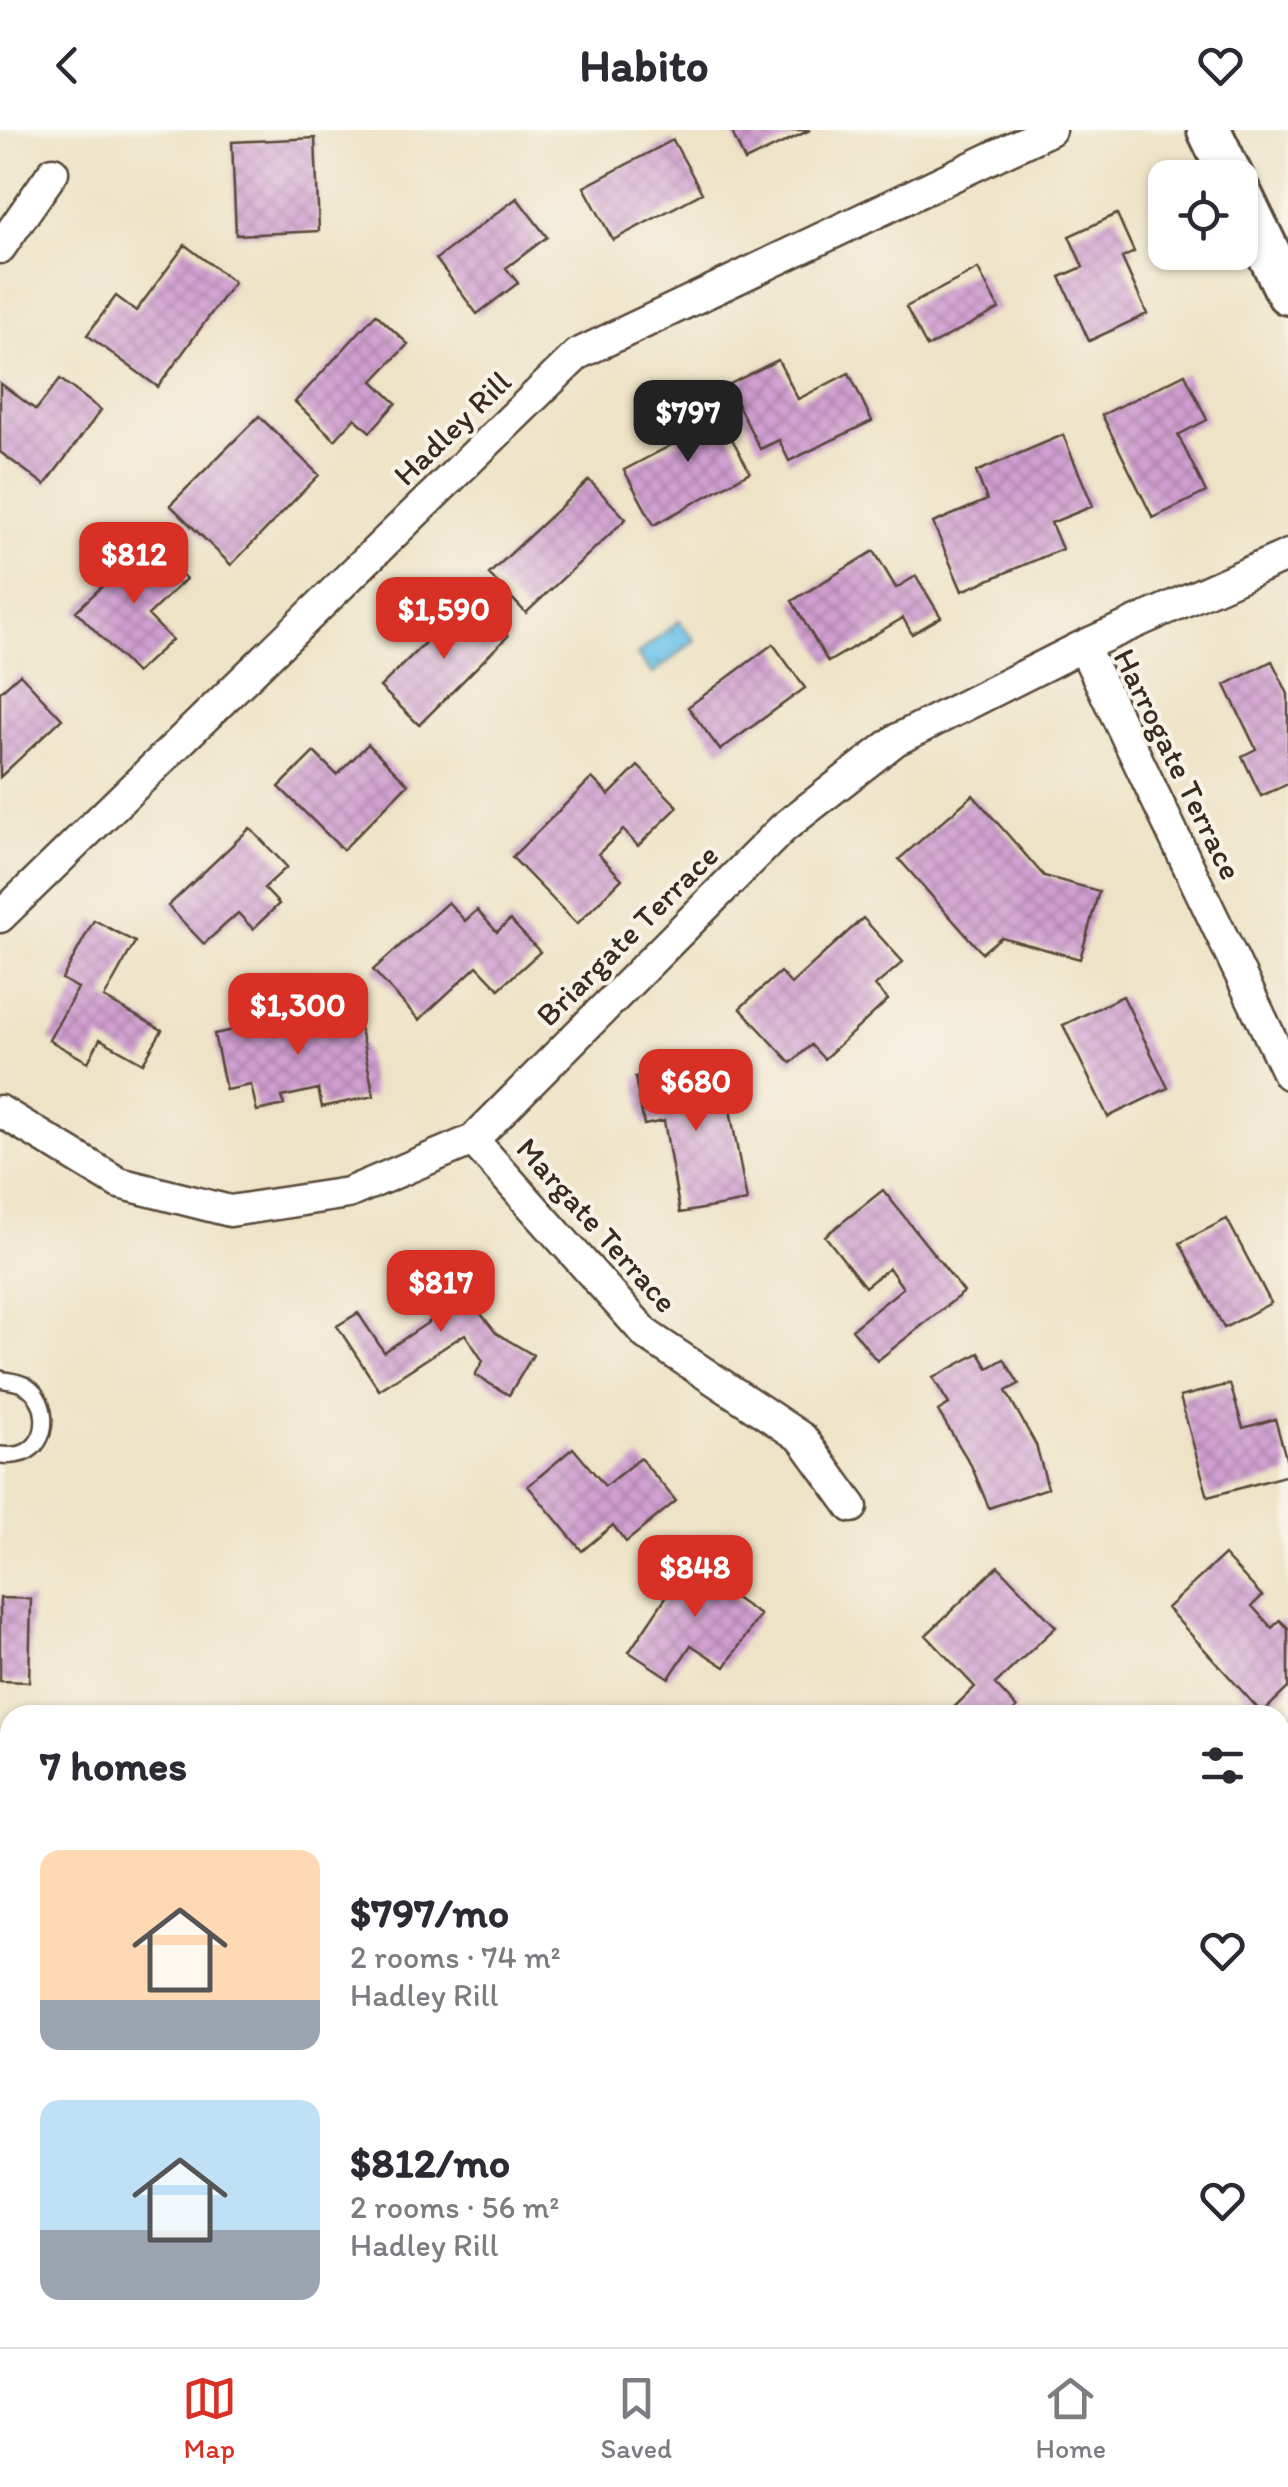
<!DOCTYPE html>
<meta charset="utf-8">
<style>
body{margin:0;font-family:Itim,sans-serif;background:#f2f2f3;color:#2b2b33;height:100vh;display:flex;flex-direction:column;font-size:38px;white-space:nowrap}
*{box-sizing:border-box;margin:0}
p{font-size:32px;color:#7c7c81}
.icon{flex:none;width:55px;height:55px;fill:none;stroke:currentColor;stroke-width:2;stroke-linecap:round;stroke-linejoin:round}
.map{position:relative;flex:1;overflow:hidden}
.details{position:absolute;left:0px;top:1575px;width:1290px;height:642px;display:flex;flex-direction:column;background:#fff;border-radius:30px 30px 0 0;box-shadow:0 2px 8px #0004}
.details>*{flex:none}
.tools{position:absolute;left:1148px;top:30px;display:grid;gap:20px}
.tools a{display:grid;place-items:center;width:110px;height:110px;border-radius:20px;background:#fff;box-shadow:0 2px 8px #0004;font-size:50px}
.price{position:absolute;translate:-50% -85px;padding:0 22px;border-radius:20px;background:#d93025;color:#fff;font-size:32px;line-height:65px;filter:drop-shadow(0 2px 5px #0008)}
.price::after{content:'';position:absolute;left:50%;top:60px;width:30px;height:22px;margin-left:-15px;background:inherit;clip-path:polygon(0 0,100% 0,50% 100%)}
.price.on{background:#222;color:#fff}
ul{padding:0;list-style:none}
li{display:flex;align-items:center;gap:30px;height:250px;padding:0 40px}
li span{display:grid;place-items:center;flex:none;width:280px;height:200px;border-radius:20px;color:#555}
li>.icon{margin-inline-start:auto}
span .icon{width:120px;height:120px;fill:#fffc;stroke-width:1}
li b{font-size:42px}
h2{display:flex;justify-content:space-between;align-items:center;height:120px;padding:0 40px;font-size:42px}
header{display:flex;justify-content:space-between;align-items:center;height:130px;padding:0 40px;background:#fff;font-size:45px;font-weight:700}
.tabs{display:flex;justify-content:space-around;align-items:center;height:140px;border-top:2px solid #e1e1e2;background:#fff;font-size:28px;color:#7c7c81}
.tabs a{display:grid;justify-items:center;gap:5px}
.tabs .on{color:#d93025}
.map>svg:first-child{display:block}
.water{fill:url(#water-ripples);stroke:#547684;stroke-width:2.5}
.building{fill:url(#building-cross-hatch)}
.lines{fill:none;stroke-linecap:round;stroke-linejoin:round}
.service-casing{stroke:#564637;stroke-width:20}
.minor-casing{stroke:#564637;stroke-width:35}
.secondary-casing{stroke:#564637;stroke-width:48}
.motorway-casing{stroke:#564637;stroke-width:60}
.service{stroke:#fff;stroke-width:15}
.minor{stroke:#fff;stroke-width:30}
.secondary{stroke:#fff;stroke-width:42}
.motorway{stroke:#fff;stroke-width:55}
.labels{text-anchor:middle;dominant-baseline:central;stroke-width:8;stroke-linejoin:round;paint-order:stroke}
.street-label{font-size:32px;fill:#3b2a1e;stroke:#f7f3e8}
</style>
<header><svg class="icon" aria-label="back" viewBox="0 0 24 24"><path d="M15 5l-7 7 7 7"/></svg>Habito<svg class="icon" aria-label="heart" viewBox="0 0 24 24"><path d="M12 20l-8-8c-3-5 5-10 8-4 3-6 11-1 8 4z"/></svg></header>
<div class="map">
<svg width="1288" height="2217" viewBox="0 0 1288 2217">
<defs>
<pattern id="water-ripples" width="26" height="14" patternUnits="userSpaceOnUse" patternTransform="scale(2.5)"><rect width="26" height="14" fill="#6cc3e9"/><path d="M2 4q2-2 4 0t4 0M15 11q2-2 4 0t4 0" fill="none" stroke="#5a9fbc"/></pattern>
<pattern id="building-cross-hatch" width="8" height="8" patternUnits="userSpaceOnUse" patternTransform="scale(2.5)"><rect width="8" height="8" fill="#d19fd1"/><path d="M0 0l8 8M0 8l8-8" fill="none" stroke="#ab82a9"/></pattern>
</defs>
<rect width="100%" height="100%" fill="#f7f3e8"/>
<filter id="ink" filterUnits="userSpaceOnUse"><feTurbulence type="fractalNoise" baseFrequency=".01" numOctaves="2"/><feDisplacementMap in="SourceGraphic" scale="20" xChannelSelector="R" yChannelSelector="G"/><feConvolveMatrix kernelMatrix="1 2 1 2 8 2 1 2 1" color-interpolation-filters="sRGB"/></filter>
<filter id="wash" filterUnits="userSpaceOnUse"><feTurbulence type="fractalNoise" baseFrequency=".0048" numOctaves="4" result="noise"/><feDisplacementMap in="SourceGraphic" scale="40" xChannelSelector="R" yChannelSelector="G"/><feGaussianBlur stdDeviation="2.25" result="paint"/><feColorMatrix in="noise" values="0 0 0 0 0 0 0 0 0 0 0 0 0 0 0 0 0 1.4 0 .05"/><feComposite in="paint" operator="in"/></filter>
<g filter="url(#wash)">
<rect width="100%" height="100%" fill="#eee3c6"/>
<path class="water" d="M679 491 695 510 653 544 637 525Z"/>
<g id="blocks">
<path class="building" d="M731 0H810L745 31Z
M315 8 319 101 236 105 232 12Z
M673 10 702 63 613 110 584 57Z
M517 68 547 107 506 138 518 153 477 184 436 129Z
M1117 84 1134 122 1122 128 1147 184 1089 211 1060 147 1083 137 1069 106Z
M185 115 234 152 158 257 87 205 116 166 136 181Z
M978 139 999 179 927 217 906 177Z
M376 184 408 214 373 251 396 273 370 302 355 288 335 310 295 272Z
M778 230 798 269 849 243 872 291 789 331 779 310 760 319 728 255Z
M1185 244 1207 290 1178 305 1206 362 1153 388 1102 285Z
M60 249 101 280 45 355 0 322V253L36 280Z
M710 269 750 342 654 395 624 340 679 311 668 292Z
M259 286 319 345 231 435 170 375Z
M1063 305 1093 376 1051 393 1062 419 962 461 933 393 987 370 976 342Z
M589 350 626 389 526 483 489 444Z
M150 411 186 449 148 485 172 510 136 543 76 481Z
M874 421 896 458 916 446 941 487 912 504 903 488 828 532 792 471Z
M470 468 508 506 419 595 380 557Z
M773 514 805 558 720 620 688 577Z
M1272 531 1288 564V654L1261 666 1242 626 1256 619 1225 555Z
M20 544 62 589 0 647V562Z
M368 614 408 654 343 720 279 657 314 622 337 645Z
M638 636 678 677 638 716 623 700 598 724 622 749 577 794 512 727 592 648 609 665Z
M973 665 1044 746 1099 761 1080 829 1001 807 982 823 899 729Z
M250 698 287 737 264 758 279 774 253 799 238 783 204 814 168 776Z
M448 772 465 791 477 780 497 802 510 790 540 822 499 859 477 836 419 890 373 840Z
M863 788 903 832 875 856 888 870 824 929 811 915 791 933 740 878 780 842 791 854Z
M94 790 135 812 104 868 162 900 143 933 100 909 88 932 49 910 78 858 62 849Z
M1123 866 1168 958 1108 987 1063 895Z
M355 874 374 966 322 977 318 959 282 967 284 975 257 981 251 955 226 960 214 904Z
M721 931 747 1071 680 1083 664 991 644 995 635 947Z
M883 1060 964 1162 877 1231 852 1199 903 1158 889 1138 865 1157 825 1106Z
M1227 1089 1271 1173 1224 1198 1180 1113Z
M457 1124 467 1166 496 1203 533 1225 509 1265 475 1245 483 1231 465 1204 379 1260 337 1196 358 1183 384 1222 441 1184 432 1170 423 1133Z
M979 1223 988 1238 1004 1229 1019 1254 1006 1261 1036 1315 1048 1358 989 1378 971 1335 938 1281 949 1274 933 1248Z
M1230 1254 1243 1298 1275 1289 1288 1335V1345L1208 1367 1180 1267Z
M573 1318 605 1356 640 1328 676 1371 626 1412 613 1395 582 1421 528 1356Z
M698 1419 725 1436 713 1453 760 1485 725 1537 691 1515 669 1548 629 1522Z
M1224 1425 1262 1466 1252 1476 1272 1498 1280 1490 1288 1498V1558L1262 1583 1167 1478Z
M998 1436 1056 1497 995 1554 1017 1578 1009 1585H946L975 1557 926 1505Z
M0 1468 31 1469 29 1552 0 1551Z"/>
</g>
</g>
<g filter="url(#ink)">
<use href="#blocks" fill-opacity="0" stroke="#564637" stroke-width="2.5"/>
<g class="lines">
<g class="service-casing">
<path id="service" d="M0 1249C8 1251 17 1251 24 1255 46 1266 51 1302 32 1318 23 1326 10 1326 0 1325"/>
</g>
<g class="minor-casing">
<path id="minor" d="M0 118 53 42
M1083 516 1288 944
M0 787 578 224 1050 0
M0 981 119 1053 230 1081 348 1063 473 1010 783 698 896 610 1083 516 1288 425
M473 1010 647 1205 802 1308 852 1377"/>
</g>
<g class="secondary-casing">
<path id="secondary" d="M1209 0 1232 48
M1240 64 1288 163"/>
</g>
<g class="motorway-casing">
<path id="motorway" d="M1280 1823 1288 1822
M1280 1928 1288 1927
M0 1937 10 1936
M0 2043H10"/>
</g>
<use href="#service" class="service"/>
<use href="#minor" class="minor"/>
<use href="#secondary" class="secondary"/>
<use href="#motorway" class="motorway"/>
</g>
</g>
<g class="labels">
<g class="street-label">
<text transform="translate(452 298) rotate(-44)">Hadley Rill</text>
<text transform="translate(1178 634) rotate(64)">Harrogate Terrace</text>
<text transform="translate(627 805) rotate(-45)">Briargate Terrace</text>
<text transform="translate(597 1095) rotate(48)">Margate Terrace</text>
</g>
</g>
</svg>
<div class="tools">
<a><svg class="icon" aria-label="locate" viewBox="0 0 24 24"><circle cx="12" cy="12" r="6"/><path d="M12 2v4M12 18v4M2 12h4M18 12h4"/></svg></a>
</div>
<b class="price on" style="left:688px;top:335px">$797</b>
<b class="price" style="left:134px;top:477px">$812</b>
<b class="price" style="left:444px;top:532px">$1,590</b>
<b class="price" style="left:298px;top:928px">$1,300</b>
<b class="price" style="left:696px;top:1004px">$680</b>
<b class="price" style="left:441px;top:1205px">$817</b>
<b class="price" style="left:695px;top:1490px">$848</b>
<section class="details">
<h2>7 homes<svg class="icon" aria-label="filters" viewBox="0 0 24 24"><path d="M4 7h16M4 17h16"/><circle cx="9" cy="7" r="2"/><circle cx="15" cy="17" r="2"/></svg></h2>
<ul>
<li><span style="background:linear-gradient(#ffd9b3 75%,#9aa5b1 0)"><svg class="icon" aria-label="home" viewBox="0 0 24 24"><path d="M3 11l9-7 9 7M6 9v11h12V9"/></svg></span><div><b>$797/mo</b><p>2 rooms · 74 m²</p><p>Hadley Rill</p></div><svg class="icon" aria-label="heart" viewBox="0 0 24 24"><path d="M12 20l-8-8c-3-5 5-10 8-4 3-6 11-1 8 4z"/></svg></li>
<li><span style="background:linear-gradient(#bfe0f5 65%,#9aa5b1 0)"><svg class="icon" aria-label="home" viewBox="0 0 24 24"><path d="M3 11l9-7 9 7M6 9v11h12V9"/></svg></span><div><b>$812/mo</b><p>2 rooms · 56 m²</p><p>Hadley Rill</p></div><svg class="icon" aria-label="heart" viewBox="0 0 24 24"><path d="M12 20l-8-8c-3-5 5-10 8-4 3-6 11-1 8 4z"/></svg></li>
</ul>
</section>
</div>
<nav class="tabs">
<a class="on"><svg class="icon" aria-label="map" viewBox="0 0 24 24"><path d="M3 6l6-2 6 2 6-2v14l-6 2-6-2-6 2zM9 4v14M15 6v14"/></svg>Map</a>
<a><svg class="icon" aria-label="saved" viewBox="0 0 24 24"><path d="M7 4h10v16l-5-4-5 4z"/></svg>Saved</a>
<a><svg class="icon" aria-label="home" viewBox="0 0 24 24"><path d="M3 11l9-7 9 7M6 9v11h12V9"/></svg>Home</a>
</nav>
